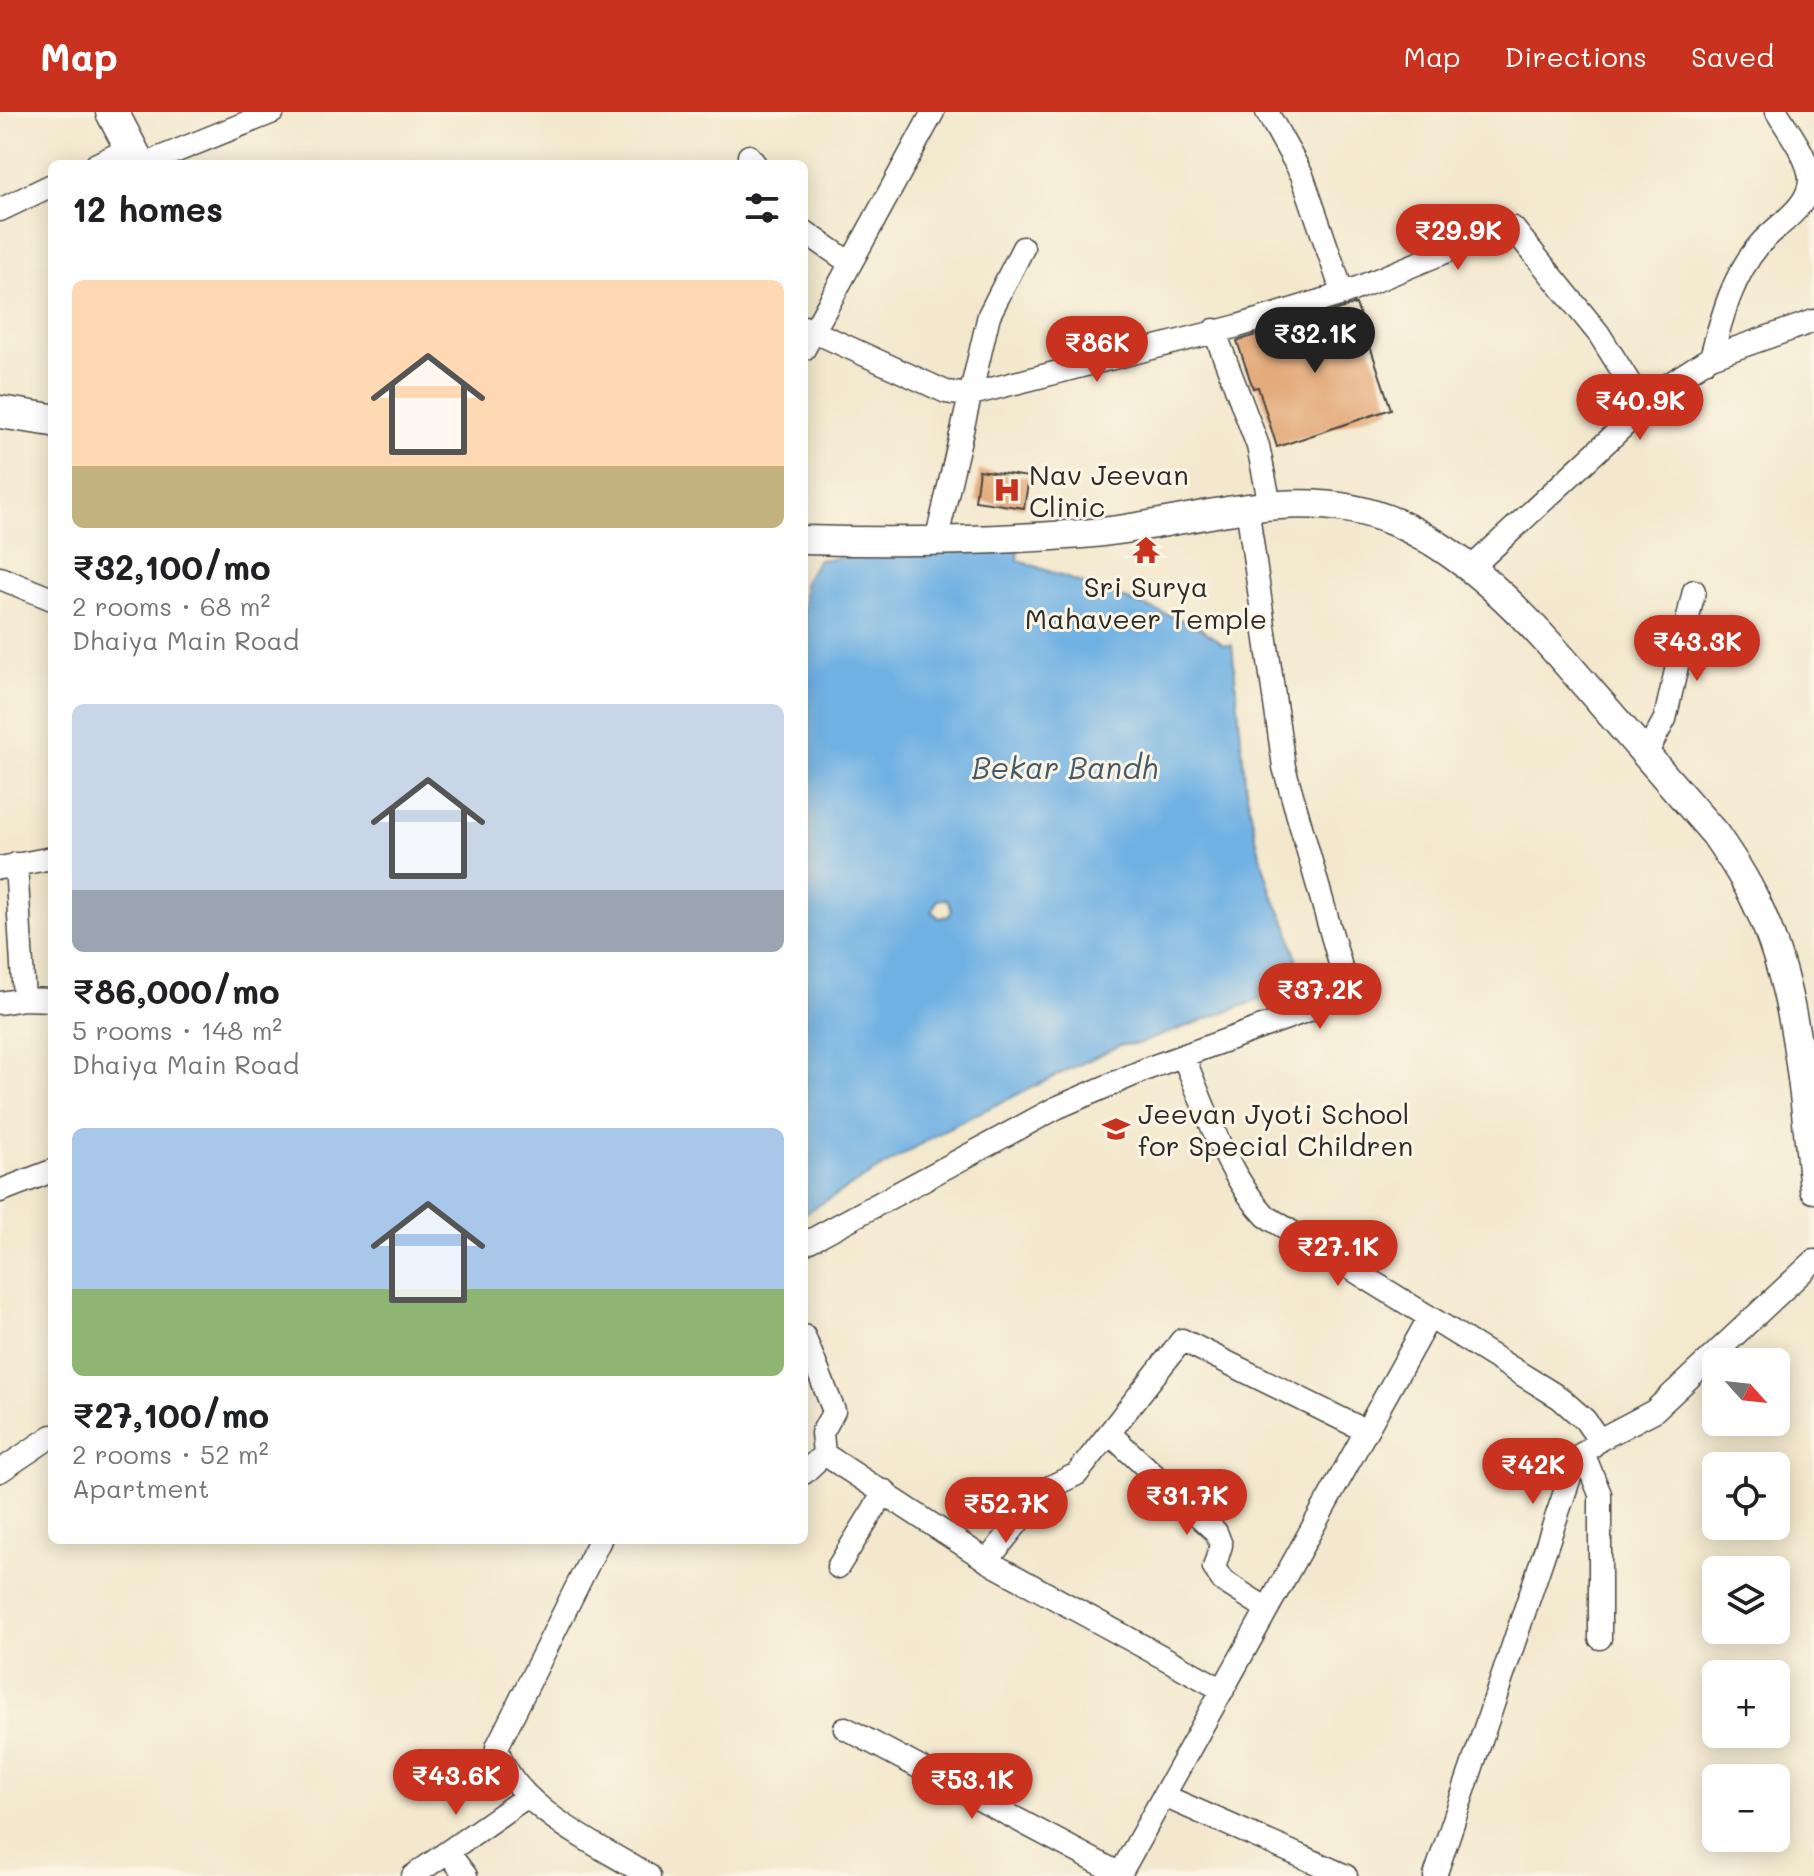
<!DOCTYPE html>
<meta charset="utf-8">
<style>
body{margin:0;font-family:Mali,sans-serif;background:#f6f6f6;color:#202124;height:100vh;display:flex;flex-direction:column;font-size:30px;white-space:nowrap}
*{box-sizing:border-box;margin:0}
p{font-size:26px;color:#757577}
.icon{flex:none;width:44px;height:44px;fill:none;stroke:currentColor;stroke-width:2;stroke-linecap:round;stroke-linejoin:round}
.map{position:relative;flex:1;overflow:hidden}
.side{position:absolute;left:48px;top:48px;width:760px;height:1384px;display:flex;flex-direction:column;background:#fff;border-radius:12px;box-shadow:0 4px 20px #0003}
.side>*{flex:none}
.needle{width:52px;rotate:117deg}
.controls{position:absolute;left:1702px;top:1236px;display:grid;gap:16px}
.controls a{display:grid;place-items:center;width:88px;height:88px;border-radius:12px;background:#fff;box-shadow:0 4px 20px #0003;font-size:40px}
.price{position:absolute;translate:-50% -68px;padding:0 18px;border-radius:28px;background:#c8321e;color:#fff;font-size:26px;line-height:52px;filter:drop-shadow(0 2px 4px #0008)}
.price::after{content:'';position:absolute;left:50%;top:48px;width:24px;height:18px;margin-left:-12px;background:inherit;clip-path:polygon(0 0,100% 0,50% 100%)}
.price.on{background:#222;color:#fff}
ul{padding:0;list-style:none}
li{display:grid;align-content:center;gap:16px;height:424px;padding:0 24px}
li span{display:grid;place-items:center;height:248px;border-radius:12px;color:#555}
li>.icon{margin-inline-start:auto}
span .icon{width:144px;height:144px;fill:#fffc;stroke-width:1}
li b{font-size:34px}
h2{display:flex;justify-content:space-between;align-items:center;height:96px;padding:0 24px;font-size:34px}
header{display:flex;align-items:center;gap:48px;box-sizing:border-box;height:112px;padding:0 40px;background:#c8321e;color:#fff}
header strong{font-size:38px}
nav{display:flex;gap:44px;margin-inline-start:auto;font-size:28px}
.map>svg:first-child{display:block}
.water{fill:#6fb1e3;stroke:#4d6e87;stroke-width:2;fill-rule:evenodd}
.building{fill:#df9b65}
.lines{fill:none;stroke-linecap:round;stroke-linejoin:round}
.minor-casing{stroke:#494743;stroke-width:25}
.major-casing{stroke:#494743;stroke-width:31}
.highway-casing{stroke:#494743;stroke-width:35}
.minor{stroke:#fff;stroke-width:22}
.major{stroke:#fff;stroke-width:28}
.highway{stroke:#fff;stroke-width:32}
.labels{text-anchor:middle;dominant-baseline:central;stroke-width:6;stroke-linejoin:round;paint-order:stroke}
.poi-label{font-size:28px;fill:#2b2b2b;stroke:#fcf5e5;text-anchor:start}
.water-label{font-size:30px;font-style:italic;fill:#435a6b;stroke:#fcf5e5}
</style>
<header>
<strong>Map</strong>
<nav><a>Map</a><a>Directions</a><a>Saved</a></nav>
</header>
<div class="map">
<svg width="1814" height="1764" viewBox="0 0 1814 1764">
<rect width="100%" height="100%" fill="#fcf5e5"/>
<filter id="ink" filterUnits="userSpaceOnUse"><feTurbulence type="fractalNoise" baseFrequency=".0125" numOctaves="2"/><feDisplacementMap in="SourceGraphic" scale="16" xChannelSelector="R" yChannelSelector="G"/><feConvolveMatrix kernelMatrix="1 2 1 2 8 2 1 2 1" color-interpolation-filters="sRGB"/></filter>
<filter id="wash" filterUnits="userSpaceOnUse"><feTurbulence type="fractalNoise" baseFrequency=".006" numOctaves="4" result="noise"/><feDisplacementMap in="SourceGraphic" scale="32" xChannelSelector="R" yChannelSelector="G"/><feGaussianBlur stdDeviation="1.8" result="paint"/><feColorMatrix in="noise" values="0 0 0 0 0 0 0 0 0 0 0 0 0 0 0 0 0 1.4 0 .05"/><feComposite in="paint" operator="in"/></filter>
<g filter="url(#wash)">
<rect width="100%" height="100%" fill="#f3e8cd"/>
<path class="water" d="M947 435 1018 438V448L1196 513 1224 533H1232L1246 677 1260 743 1273 785 1288 815 1303 872 1138 932 1120 933 948 1016 804 1102V470L818 448ZM947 787 952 798 949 804 939 806 932 799 937 788Z"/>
<g id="blocks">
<path class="building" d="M1356 192 1391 297 1277 335 1258 275 1253 276 1237 229Z
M979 358 1029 365 1024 396 975 389Z"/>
</g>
</g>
<g filter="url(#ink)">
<use href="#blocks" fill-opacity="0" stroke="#494743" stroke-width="2"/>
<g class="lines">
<g class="minor-casing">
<path id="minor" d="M1267 0 1302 63 1343 182
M749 44 755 52
M157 47 273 0
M97 52 131 36
M0 98 52 73
M804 119 850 151
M804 215 946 280 968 283 1238 214 1343 182 1484 124 1513 116 1599 222 1644 294
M1214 218 1258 334 1270 393
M804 237 933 0
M1711 245C1722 205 1732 165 1759 133 1776 113 1811 95 1810 66 1808 44 1788 19 1777 0
M936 430 989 203 1023 136
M1470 457 1668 273 1711 245 1814 209
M0 466 52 487
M1646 642 1665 607 1694 479
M16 752 24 887
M0 756 52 746
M0 891 24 887 52 888
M1183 944C1206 997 1225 1061 1266 1104L1560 1286 1585 1308 1599 1328
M0 1079 52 1059
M804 1132 1056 996 1149 956 1309 898 1334 881 1341 855 1284 655 1247 394
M804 1224 834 1299 822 1321 824 1342
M1109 1321 1216 1420 1221 1433 1214 1456 1223 1469 1267 1497
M1583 1341 1600 1382V1526
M0 1359 52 1324
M804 1361 824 1342 994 1453 1223 1578
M600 1428 497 1635C512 1695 600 1734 649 1764
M987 1449 1044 1378 1077 1362 1182 1228 1366 1319
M838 1455 885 1379
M845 1616 1120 1762
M1164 1684 1346 1764
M448 1740 466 1764
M413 1764 526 1685
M1119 1764 1429 1206
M1435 1764 1575 1350 1599 1328 1654 1299 1814 1149"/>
</g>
<g class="major-casing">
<path id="major" d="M804 428C897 431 989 429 1082 422 1187 415 1295 366 1397 411 1480 448 1542 523 1600 590 1638 634 1677 678 1715 722 1730 744 1745 766 1756 790 1798 877 1804 983 1814 1077"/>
</g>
<g class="highway-casing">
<path id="highway" d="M112 0 139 52
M0 300 52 308"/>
</g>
<use href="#minor" class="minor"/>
<use href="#major" class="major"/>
<use href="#highway" class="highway"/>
</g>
</g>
<defs>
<g id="hospital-bare" transform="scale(2.16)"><path d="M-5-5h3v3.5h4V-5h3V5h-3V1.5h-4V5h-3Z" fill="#c8321e" stroke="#fcf5e5" stroke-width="2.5" paint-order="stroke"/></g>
<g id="temple-bare" transform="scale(2.16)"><path d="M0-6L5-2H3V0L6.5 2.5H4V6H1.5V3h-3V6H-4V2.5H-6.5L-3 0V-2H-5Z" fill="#c8321e" stroke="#fcf5e5" stroke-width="2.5" paint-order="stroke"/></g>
<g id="school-bare" transform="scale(2.16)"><path d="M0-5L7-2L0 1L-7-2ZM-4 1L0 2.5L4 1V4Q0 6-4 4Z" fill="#c8321e" stroke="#fcf5e5" stroke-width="2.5" paint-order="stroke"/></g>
</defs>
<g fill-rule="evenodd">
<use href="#hospital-bare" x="1007" y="378"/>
<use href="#temple-bare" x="1146" y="438"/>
<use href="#school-bare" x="1116" y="1017"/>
</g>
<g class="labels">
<g class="poi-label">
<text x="1029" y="362">Nav Jeevan<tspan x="1029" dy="32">Clinic</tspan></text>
<text x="1146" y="474" text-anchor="middle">Sri Surya<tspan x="1146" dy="32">Mahaveer Temple</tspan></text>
<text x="1138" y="1001">Jeevan Jyoti School<tspan x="1138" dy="32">for Special Children</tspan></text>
</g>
<g class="water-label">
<text x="1065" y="655">Bekar Bandh</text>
</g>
</g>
</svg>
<div class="controls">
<a><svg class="needle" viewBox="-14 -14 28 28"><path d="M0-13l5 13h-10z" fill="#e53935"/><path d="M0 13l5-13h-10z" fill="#757577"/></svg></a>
<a><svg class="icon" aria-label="locate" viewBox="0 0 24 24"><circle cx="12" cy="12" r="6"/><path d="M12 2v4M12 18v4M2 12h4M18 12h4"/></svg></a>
<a><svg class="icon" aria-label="layers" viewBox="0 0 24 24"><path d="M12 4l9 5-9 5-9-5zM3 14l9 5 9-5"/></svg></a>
<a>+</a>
<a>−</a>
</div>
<b class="price" style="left:1458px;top:160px">₹29.9K</b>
<b class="price on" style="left:1315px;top:263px">₹32.1K</b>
<b class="price" style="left:1097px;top:272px">₹86K</b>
<b class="price" style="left:1640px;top:330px">₹40.9K</b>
<b class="price" style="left:1697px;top:571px">₹43.3K</b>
<b class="price" style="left:1320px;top:919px">₹37.2K</b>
<b class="price" style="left:1338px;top:1176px">₹27.1K</b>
<b class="price" style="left:1533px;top:1394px">₹42K</b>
<b class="price" style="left:1187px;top:1425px">₹31.7K</b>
<b class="price" style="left:1006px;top:1433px">₹52.7K</b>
<b class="price" style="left:456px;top:1705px">₹43.6K</b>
<b class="price" style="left:972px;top:1709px">₹53.1K</b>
<section class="side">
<h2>12 homes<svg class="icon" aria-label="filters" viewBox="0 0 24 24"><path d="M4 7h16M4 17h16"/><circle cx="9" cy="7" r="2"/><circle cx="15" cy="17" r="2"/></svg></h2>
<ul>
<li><span style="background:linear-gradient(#ffd9b3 75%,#c2b280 0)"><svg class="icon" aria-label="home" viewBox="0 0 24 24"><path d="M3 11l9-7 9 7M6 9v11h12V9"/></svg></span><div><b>₹32,100/mo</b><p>2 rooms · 68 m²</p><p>Dhaiya Main Road</p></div></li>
<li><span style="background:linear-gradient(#c9d6e8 75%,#9aa5b1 0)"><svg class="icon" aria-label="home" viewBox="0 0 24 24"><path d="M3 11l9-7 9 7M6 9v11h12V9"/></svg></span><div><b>₹86,000/mo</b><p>5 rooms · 148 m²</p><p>Dhaiya Main Road</p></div></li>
<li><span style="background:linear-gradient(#a9c7e8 65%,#8fb573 0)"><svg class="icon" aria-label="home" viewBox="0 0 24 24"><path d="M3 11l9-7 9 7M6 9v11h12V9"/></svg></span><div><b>₹27,100/mo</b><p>2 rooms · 52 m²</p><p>Apartment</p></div></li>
</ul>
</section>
</div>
